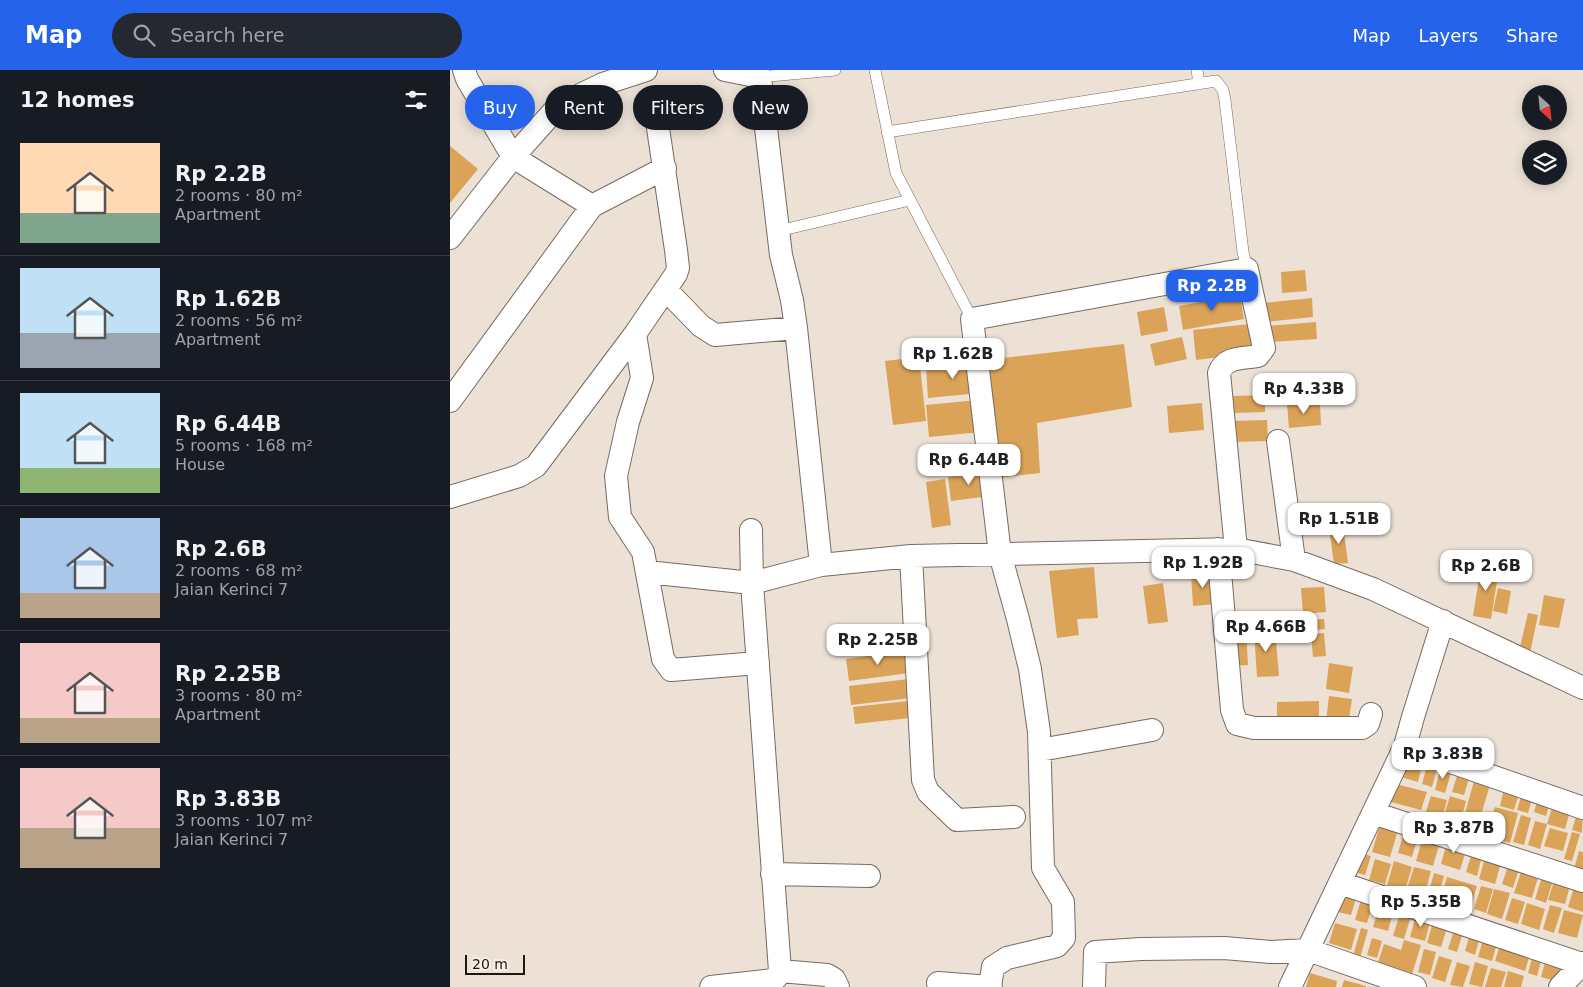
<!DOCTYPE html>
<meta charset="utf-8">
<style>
body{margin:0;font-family:"DejaVu Sans",sans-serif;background:#242831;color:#f1f3f6;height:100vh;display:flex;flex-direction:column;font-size:19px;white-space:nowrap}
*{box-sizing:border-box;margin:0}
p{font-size:16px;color:#9ea1a6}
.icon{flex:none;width:28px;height:28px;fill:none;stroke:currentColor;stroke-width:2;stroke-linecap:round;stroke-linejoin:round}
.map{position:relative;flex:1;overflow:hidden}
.details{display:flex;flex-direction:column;background:#171b24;width:450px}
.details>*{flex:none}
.banner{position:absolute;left:15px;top:15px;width:475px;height:45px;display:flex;gap:10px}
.needle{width:32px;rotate:153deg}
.tools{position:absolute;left:1072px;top:15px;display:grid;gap:10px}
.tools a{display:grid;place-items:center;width:45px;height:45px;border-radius:50%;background:#171b24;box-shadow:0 2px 12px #0003;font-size:25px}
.scale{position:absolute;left:15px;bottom:12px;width:60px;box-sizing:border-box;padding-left:5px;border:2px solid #1b1713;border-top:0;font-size:14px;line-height:18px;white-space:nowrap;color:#1b1713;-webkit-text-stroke:4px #fbeee3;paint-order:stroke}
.price{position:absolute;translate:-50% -42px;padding:0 11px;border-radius:10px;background:#fff;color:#222;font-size:16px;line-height:32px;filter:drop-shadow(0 1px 2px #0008)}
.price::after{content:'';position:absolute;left:50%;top:30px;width:15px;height:11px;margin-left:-8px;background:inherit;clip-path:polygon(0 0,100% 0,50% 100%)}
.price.on{background:#2563eb;color:#fff}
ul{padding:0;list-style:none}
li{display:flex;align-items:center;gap:15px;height:125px;padding:0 20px}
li+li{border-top:1px solid #363941}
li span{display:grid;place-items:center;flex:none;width:140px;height:100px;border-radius:0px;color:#555}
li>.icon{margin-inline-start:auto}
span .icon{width:60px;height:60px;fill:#fffc;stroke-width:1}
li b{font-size:21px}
h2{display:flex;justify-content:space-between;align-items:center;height:60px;padding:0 20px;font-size:21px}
.tag{padding:0 18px;border-radius:22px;background:#171b24;box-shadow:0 2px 12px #0003;font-size:18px;line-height:45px}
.tag.on{background:#2563eb;color:#fff}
header{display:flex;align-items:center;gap:30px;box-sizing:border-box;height:70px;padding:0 25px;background:#2563eb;color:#fff}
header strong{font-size:24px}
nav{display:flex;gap:28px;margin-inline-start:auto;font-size:18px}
.search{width:350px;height:45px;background:#242831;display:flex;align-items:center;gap:12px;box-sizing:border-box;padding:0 18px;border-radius:28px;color:#9ea1a6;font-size:19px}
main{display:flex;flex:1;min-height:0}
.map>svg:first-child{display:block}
.building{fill:#daa357}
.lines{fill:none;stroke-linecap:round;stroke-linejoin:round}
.lane-casing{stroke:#766b62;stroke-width:12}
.street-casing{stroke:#766b62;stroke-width:24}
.lane{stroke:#fff;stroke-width:11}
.street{stroke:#fff;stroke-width:22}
</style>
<header>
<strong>Map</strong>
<div class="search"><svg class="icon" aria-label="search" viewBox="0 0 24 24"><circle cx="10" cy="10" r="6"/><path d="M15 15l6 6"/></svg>Search here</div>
<nav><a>Map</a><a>Layers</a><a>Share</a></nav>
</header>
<main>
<section class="details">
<h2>12 homes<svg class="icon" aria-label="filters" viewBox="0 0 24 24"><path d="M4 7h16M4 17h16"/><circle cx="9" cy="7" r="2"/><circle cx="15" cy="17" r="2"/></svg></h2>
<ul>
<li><span style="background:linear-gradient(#ffd9b3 70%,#7fa58c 0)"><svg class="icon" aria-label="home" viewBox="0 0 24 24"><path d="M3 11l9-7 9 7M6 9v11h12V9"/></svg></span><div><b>Rp 2.2B</b><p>2 rooms · 80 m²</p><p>Apartment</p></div></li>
<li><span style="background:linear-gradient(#bfe0f5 65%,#9aa5b1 0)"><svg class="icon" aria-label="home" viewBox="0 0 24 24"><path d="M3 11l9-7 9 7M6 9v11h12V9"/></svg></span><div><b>Rp 1.62B</b><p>2 rooms · 56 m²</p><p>Apartment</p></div></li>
<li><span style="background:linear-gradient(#bfe0f5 75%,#8fb573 0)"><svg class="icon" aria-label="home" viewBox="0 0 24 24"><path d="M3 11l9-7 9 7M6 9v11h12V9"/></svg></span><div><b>Rp 6.44B</b><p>5 rooms · 168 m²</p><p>House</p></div></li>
<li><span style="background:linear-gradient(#a9c7e8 75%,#b9a48a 0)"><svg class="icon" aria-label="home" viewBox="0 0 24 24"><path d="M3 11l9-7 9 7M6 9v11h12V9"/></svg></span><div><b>Rp 2.6B</b><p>2 rooms · 68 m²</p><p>Jaian Kerinci 7</p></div></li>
<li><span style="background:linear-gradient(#f6c9c9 75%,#b9a48a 0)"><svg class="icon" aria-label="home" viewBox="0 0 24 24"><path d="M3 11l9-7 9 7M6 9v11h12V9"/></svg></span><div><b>Rp 2.25B</b><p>3 rooms · 80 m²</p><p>Apartment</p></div></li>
<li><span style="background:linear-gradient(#f6c9c9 60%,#b9a48a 0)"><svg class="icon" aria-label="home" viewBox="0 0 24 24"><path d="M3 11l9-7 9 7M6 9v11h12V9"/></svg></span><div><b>Rp 3.83B</b><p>3 rooms · 107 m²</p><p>Jaian Kerinci 7</p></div></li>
</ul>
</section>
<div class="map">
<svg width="1133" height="917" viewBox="0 0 1133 917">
<rect width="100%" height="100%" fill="#ede1d6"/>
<path class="building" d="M0 76 28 99 0 133Z
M855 200 857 221 832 223 831 202Z
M790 225 794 249 733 260 729 236Z
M862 228 863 247 814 252 812 233Z
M714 237 718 261 691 266 687 242Z
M866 252 867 269 820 272 818 256Z
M800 254 804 283 746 290 743 260Z
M732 267 737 289 705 296 700 274Z
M674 274 682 337 587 353 590 403 547 408 535 290Z
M469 287 476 351 443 355 435 291Z
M527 292 530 323 478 328 476 297Z
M856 314 857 329 828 332 826 318Z
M815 325V342L784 343 783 326Z
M528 330 531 362 479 367 476 335Z
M870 332 871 355 839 358 837 334Z
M752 333 754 360 719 363 717 336Z
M817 350 818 371 783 372 782 351Z
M537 402 540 426 501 431 498 407Z
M495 409 501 455 482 458 476 412Z
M893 456 898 493 884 494 879 458Z
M1031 496 1049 499 1041 549 1023 546Z
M644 497 648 548 627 549 629 565 607 568 599 501Z
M764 502 766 534 743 536 741 504Z
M713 513 718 552 698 554 693 516Z
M874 517 876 542 853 544 851 518Z
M1048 518 1061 521 1057 544 1043 541Z
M1094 525 1115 529 1109 558 1089 555Z
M1078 543 1088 545 1080 583 1069 581Z
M874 549 875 559 856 561 855 550Z
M825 559 829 606 807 607 804 561Z
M796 560 798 595 781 596 779 562Z
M874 563 876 586 863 587 861 564Z
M457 581 459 603 399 611 396 589Z
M879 593 903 597 899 623 876 619Z
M459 609 461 628 401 635 399 616Z
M879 626 902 629 898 655 876 652Z
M458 631 460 648 405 654 403 637Z
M869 631V652L827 653V632Z
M956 692 972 696 968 712 951 707Z
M978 692 988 695 982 717 972 714Z
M991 696 1002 700 995 723 985 720Z
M1009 699 1021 702 1014 725 1002 722Z
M1024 711 1040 715 1027 758 1012 754Z
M946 714 977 722 971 740 941 732Z
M1054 719 1069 724 1064 740 1050 736Z
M1072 723 1083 726 1078 743 1067 740Z
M981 726 997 730 991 753 974 748Z
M1000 726 1016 731 1010 754 993 749Z
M1088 728 1100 732 1096 746 1084 742Z
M1105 729 1122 734 1115 759 1097 754Z
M1045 737 1068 743 1060 773 1036 766Z
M1129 737 1133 738 1132 763 1122 760Z
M1071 745 1081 748 1074 775 1063 772Z
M1085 751 1097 754 1090 779 1078 775Z
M930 755 948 760 940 787 922 782Z
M955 758 969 762 962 787 948 783Z
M1100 758 1118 763 1113 781 1094 776Z
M1122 762 1130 764 1122 791 1114 789Z
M973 767 990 772 983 796 966 791Z
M998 768 1018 774 1010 800 991 794Z
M1129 781 1133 782V801L1124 799Z
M910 783 921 786 915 805 904 802Z
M1022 783 1032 786 1027 806 1016 802Z
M1036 784 1052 789 1045 814 1029 809Z
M925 789 941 794 935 814 919 810Z
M944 791 962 797 954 824 936 819Z
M1058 796 1069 799 1063 818 1052 814Z
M964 797 981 801 974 827 956 822Z
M1072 799 1089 804 1082 828 1064 823Z
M984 803 994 806 987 830 977 828Z
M997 807 1027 816 1020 839 990 830Z
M1092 807 1103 810 1096 833 1085 829Z
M1105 808 1121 812 1115 834 1098 830Z
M1031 816 1043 819 1036 843 1024 839Z
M1124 817 1133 820V842L1118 837Z
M1044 819 1060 823 1052 849 1037 844Z
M894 821 907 825 901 845 888 842Z
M1062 828 1075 832 1068 854 1055 850Z
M911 830 923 834 917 853 905 850Z
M931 831 945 835 938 861 923 857Z
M1077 833 1095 839 1089 860 1071 854Z
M1100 835 1112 838 1104 863 1093 859Z
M951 840 962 843 954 869 943 866Z
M1114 840 1133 845 1127 868 1108 863Z
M966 845 981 849 975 871 960 867Z
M984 848 999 852 991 877 977 873Z
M885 853 907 859 901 880 879 873Z
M1005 857 1014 859 1007 882 998 879Z
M911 858 918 860 910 888 903 886Z
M1035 863 1049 867 1042 891 1028 887Z
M1020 864 1030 867 1025 885 1015 881Z
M922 868 932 871 927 888 917 885Z
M954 870 971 875 960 911 925 901 934 874 951 880Z
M1050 875 1081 881 1075 901 1045 891Z
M974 879 986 882 980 905 968 902Z
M1083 885 1092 888 1087 906 1078 903Z
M1097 885 1115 890 1109 912 1091 907Z
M989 886 1002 890 995 912 982 908Z
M1007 892 1020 896 1013 917 1000 915Z
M1025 892 1038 896 1032 917 1019 914Z
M1041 898 1056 902 1051 917H1035Z
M1058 901 1074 906 1071 917H1054Z
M860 903 887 911 886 917H856Z
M894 910 916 916V917H892Z"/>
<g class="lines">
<g class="lane-casing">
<path id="lane" d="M425 0 446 103 522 249
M747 0 749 14
M310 7 385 0
M437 62 766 11 773 20 775 30 793 182 797 199
M328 161 460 130"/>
</g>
<g class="street-casing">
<path id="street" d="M275 0 310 7 331 185 342 230 346 258 371 495 461 486 786 479 844 490 923 519 1133 618
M142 136 215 98
M0 168 63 87 103 42 128 26 153 14 196 0
M216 220 251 256 265 265 346 258
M185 264 192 308 178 352 166 406 170 447 193 482 213 589 221 600 308 593
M0 331 142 136 63 87 17 9 14 0
M828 371 844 490
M0 427 69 406 86 396 185 264 226 204 228 198 226 180 208 58
M768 479 782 640 787 654 804 658H912L918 654 921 644
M461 486 473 710 478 722 507 750 564 747
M197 502 302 513 301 460
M955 676 1133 738
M590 680 702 660
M923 743 1133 811
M322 804 419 806
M890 813 1132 894
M330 901 377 905 384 909 388 917
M488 913 541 917
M261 917 323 910 326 908 330 901 302 513 371 495
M540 917 543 897 557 888 607 876 614 868 613 832 593 798 589 662 580 599 568 549 550 484 522 249 797 199 814 278 808 286C793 289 775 286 769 303L786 479
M644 917 645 882 691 879 774 878 821 882 858 880 965 917
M840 917 955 676 963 647 993 551
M1110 917 1133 893"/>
</g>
<use href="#lane" class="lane"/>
<use href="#street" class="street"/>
</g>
</svg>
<div class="tools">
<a><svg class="needle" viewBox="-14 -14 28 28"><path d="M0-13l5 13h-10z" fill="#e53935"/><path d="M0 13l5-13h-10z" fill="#9ea1a6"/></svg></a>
<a><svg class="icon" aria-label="layers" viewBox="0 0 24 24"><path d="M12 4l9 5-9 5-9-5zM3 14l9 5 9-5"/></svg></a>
</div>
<div class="scale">20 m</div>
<b class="price on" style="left:762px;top:242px">Rp 2.2B</b>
<b class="price" style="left:503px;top:310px">Rp 1.62B</b>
<b class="price" style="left:854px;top:345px">Rp 4.33B</b>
<b class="price" style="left:519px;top:416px">Rp 6.44B</b>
<b class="price" style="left:889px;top:475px">Rp 1.51B</b>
<b class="price" style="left:753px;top:519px">Rp 1.92B</b>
<b class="price" style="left:1036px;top:522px">Rp 2.6B</b>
<b class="price" style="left:816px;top:583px">Rp 4.66B</b>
<b class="price" style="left:428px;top:596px">Rp 2.25B</b>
<b class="price" style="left:993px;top:710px">Rp 3.83B</b>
<b class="price" style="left:1004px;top:784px">Rp 3.87B</b>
<b class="price" style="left:971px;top:858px">Rp 5.35B</b>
<div class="banner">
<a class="tag on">Buy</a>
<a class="tag">Rent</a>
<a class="tag">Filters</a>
<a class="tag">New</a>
</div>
</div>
</main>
